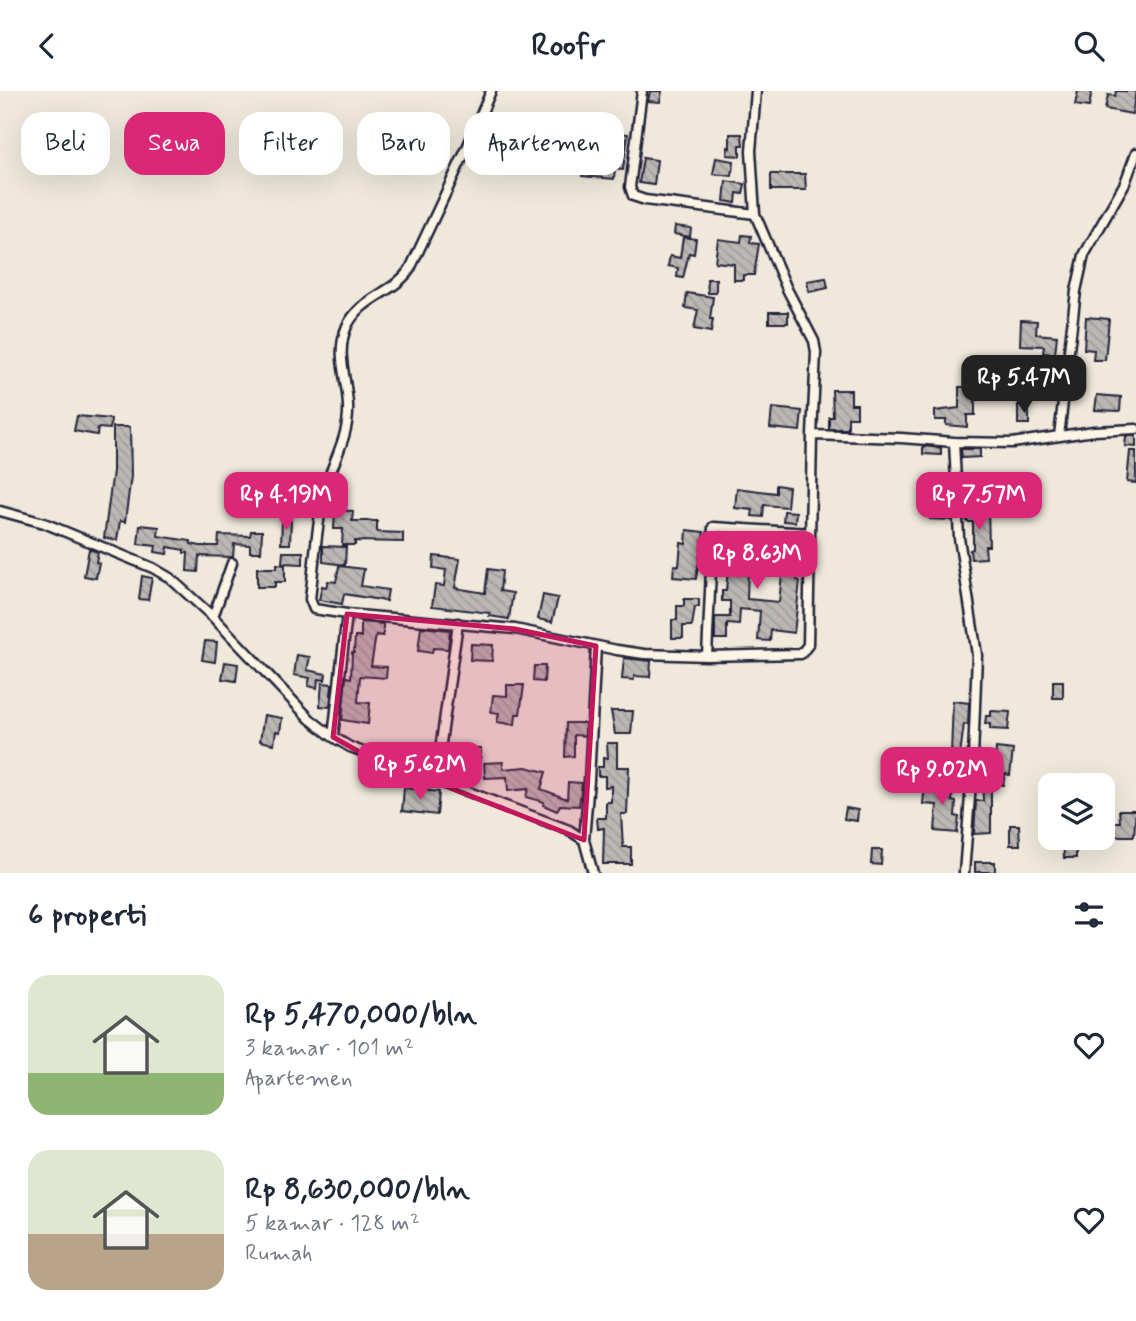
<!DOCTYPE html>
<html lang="id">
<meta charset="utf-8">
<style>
body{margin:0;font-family:Mynerve,sans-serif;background:#f2f2f3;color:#1f2937;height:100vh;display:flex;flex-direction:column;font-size:26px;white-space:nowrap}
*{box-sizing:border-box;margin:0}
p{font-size:23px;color:#747a83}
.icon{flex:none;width:38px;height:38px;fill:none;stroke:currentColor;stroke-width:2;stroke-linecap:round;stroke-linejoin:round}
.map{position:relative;height:782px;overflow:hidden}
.side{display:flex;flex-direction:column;background:#fff;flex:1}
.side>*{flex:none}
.banner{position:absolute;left:21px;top:21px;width:700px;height:63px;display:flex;gap:14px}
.fabs{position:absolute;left:1038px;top:682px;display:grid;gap:14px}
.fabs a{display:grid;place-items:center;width:77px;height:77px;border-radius:14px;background:#fff;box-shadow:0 7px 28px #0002;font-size:35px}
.price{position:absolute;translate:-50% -60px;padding:0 16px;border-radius:14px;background:#db2777;color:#fff;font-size:23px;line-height:46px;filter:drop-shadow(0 2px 4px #0008)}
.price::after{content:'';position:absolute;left:50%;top:42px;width:21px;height:16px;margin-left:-10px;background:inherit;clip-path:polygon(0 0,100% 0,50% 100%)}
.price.on{background:#222;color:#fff}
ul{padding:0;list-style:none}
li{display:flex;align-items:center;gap:21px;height:175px;padding:0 28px}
li span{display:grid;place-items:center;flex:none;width:196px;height:140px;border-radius:21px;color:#555}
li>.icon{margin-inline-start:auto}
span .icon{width:84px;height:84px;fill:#fffc;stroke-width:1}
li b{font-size:30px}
h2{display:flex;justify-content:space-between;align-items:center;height:84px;padding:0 28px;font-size:30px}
.chip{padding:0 24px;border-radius:21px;background:#fff;box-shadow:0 7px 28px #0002;font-size:24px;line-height:63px}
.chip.on{background:#db2777;color:#fff}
header{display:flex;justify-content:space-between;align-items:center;height:91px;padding:0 28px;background:#fff;font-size:32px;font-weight:700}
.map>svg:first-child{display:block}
.building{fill:url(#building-back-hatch);stroke:#22223b;stroke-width:2}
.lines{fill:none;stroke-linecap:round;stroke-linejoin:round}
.minor-casing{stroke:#22223b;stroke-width:13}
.minor{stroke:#fcf5e5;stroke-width:8}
.marked{fill:#c2185b;fill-opacity:0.2;stroke:#c2185b;stroke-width:5;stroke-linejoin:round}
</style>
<header><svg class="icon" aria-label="back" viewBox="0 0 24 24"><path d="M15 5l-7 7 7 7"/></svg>Roofr<svg class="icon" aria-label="search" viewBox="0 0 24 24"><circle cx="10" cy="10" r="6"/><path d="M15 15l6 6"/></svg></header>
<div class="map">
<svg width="1136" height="782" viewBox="0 0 1136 782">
<defs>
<pattern id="building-back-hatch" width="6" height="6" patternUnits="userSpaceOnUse" patternTransform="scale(1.75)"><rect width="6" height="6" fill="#bcb7b3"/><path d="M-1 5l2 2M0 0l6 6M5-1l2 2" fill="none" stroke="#a19d9b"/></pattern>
</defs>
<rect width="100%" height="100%" fill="#efe8db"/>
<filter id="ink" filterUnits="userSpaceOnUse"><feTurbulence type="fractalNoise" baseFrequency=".0143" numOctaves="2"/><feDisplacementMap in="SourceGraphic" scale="14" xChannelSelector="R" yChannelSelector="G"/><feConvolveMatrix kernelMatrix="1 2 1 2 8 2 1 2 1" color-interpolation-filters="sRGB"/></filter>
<g filter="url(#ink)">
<path class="building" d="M650 0H662L660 11 648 10Z
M1078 0H1092L1089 16 1075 14Z
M1116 0H1136L1132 23 1105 18 1108 4 1115 5Z
M605 33 616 35 615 41 628 43 623 79 615 78 614 88 582 85 585 68 604 71 607 50 602 49Z
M730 43H742L743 54H740V65L727 64 728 56 730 57Z
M643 67 657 69 654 94 639 92Z
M716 67 734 70 732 85 713 83Z
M771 83H805L806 99H771Z
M726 90 745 93 743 103 737 102 736 112 724 110Z
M675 135 691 137 690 146 674 143Z
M742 144 751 145 750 152 759 153 754 184H743V189H734V173L715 171 718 148 741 151Z
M683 146 696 148 694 163 689 162 683 187 677 186 678 177 668 175 670 165 680 167Z
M826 187 828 197 809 201 807 190Z
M707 188H716V202H708Z
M687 202 713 206 710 228H713L711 241 694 238 698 219 685 217Z
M769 221H788V232H769Z
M1086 226 1109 228 1105 269H1093L1094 259 1084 258Z
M1021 229 1037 230 1036 243 1057 245 1055 263 1043 262 1044 255 1020 254Z
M997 269H1019V293H1005V282H997Z
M959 296H979V309H975V324H967V336L946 334V329H935V320L959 317Z
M832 299H851V313H857V326H848V338H829V326H833Z
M1097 304 1121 306 1120 320 1095 319Z
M1018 314H1029V333H1018Z
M772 317 802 320 800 340 770 337Z
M77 325 111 328 110 338 98 337 97 344 74 340Z
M113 336H130L131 385 125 431 120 430 117 449 104 447 113 380Z
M1126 345H1136V356L1125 355Z
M923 355 941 357V364L923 363Z
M961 358H980V366L962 367Z
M1130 360H1136V392L1127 391Z
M776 394 789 396 787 416 764 414 763 426 752 425 753 419 735 417 737 397 776 402Z
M931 414 951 415V429L930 428Z
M988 417 989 455H985L986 467 971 468 970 459 973 458V431H967L966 419Z
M335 419 353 420 352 430H377V441L403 442V451L355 450V454H342L343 438H334Z
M784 420 796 421 795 431 783 430Z
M282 429 291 430 290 453H281Z
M140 434 159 436 158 445 191 450V453L200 455H218L219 444 250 445 251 440H262L261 461H250V454L234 453 233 466 199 465 198 481 187 480 188 462H184V459L168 456 167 463 155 461 156 455 138 453Z
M687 439 704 441 696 488 673 486 674 474 679 475 681 452 686 453Z
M736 444 748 445 747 455 770 457V459L779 460 777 482 748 480 747 508 779 511 782 483 798 485 797 489 800 490 794 542 771 539 770 550 758 549 760 520 740 518 739 534 727 533V548H715V526H730V510H722V500H726L728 476 725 475 728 452H735Z
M323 455 346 456 345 474 323 471Z
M89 458 98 461 96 471 99 472 96 487 84 485Z
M283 461H303V473L282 472Z
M434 465 460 468 455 497 485 502 488 478 502 480 500 500 513 502 509 528 489 525 490 522 432 515 435 494 444 495 446 479 433 477Z
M277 473 285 474V491H275V496H257V477H277Z
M339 475 364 478 361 495 388 499 386 510 344 503 342 513 319 509 322 495 326 496 328 490 336 491Z
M142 485 152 487 148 509 139 508Z
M543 504 558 507 552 531 538 528Z
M684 508H699V516H695L692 535H683V547H672V529H677V515H684Z
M361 531 383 533V545L376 544 371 575 387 576 386 587 360 585 358 611 370 612 368 633 342 629 346 586 351 587 352 561H354L355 546H361Z
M421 536 450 539 448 558 433 557 432 562 418 560Z
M205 550 217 551 215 571 202 569Z
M471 553 493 554 492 570 470 569Z
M297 564 310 566 307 579 326 583 325 589 318 588 317 597 308 595 310 587 294 584Z
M624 567 651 570 650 586 634 585V589L622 588Z
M225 571 238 573 236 590 222 588Z
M534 575H545L544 591 533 590Z
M1053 590H1063V607H1053Z
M322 592 332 593 330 616 320 615Z
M507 594H524L520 623H516L515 634 497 631 499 622 491 621 493 604 507 605Z
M953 610 969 612 968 634 964 633 960 664 951 663Z
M611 620H633L631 643H615Z
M991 620 1010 621 1008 639 990 638V633H985L986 625H991Z
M264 624 282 627 280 641 276 640 274 653 260 650Z
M566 632H585V645L574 644V665L565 666Z
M607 652H617V676H629L627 723H621L623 756H631V773H603L604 737 598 738 597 727H606V711H611V695L605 696V685H598V676H603V667H608Z
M470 655V657H481V671L447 672V656Z
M996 657 1013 659 1010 684 1005 683 1003 694 991 693V742L974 743 976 710H983L982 680 994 681Z
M503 671V678L526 676 546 681 541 698 567 708 568 691 582 692 579 715 560 714 557 720 543 714 544 711 526 706 528 698 508 700 507 686 485 687 484 672Z
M925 692 953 698 952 710 956 711 955 725 959 726 957 742 935 740 937 714 923 713Z
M404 697 439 701 437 724 402 720Z
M846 717 858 719 857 730 844 728Z
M1119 719H1136L1134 745H1108L1107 731H1120Z
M1010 734H1019L1020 754H1010Z
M1063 750H1076V767H1064Z
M872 759H882L881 774 871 773Z
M975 771H995V781H975Z"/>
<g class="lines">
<g class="minor-casing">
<path id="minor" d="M642 0 630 96 633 105 645 109 755 123
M756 0 751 60 755 123 787 198 814 250 816 261 812 344
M1059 345 1076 200 1084 164 1125 92 1136 62
M0 420 44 432 153 477 170 487 213 526 310 628 333 646 350 656 569 739 584 749 593 782
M347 523 314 518 310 508C314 475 316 440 323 407 329 375 350 348 348 314 347 287 335 262 347 235 362 205 393 203 410 178L466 59 491 0
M213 526 232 472
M707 565 713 436 810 442
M333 646 347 523 515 538 617 559 644 563 707 565 801 563 808 554 812 344 901 347 954 351
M436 687 458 532
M584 749 589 689 596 555
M964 782 973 667 977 564 959 447 954 351 1012 352 1094 340 1136 338"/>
</g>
<use href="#minor" class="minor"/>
</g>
</g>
<path class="marked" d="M347 523 515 538 596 555 584 749 363 663 333 646Z"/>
</svg>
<div class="fabs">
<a><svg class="icon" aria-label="layers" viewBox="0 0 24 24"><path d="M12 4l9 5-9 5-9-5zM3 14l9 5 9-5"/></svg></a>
</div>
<b class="price on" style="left:1024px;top:324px">Rp 5.47M</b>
<b class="price" style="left:286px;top:441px">Rp 4.19M</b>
<b class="price" style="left:979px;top:441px">Rp 7.57M</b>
<b class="price" style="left:757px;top:500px">Rp 8.63M</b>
<b class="price" style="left:420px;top:711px">Rp 5.62M</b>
<b class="price" style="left:942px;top:716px">Rp 9.02M</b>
<div class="banner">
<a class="chip">Beli</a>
<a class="chip on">Sewa</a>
<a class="chip">Filter</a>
<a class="chip">Baru</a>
<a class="chip">Apartemen</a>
</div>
</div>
<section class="side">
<h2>6 properti<svg class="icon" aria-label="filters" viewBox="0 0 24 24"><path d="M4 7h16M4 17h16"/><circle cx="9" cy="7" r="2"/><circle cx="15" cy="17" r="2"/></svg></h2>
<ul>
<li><span style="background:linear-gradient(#dfe7d0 70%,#8fb573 0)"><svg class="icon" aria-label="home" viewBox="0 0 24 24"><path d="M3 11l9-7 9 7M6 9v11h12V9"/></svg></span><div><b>Rp 5,470,000/bln</b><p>3 kamar · 101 m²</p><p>Apartemen</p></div><svg class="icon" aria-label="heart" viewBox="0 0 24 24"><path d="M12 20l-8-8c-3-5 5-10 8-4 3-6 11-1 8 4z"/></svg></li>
<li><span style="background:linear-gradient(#dfe7d0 60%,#b9a48a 0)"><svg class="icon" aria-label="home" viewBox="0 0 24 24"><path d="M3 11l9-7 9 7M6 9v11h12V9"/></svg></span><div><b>Rp 8,630,000/bln</b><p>5 kamar · 128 m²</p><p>Rumah</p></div><svg class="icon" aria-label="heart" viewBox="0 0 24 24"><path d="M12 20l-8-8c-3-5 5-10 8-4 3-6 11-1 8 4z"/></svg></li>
</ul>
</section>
